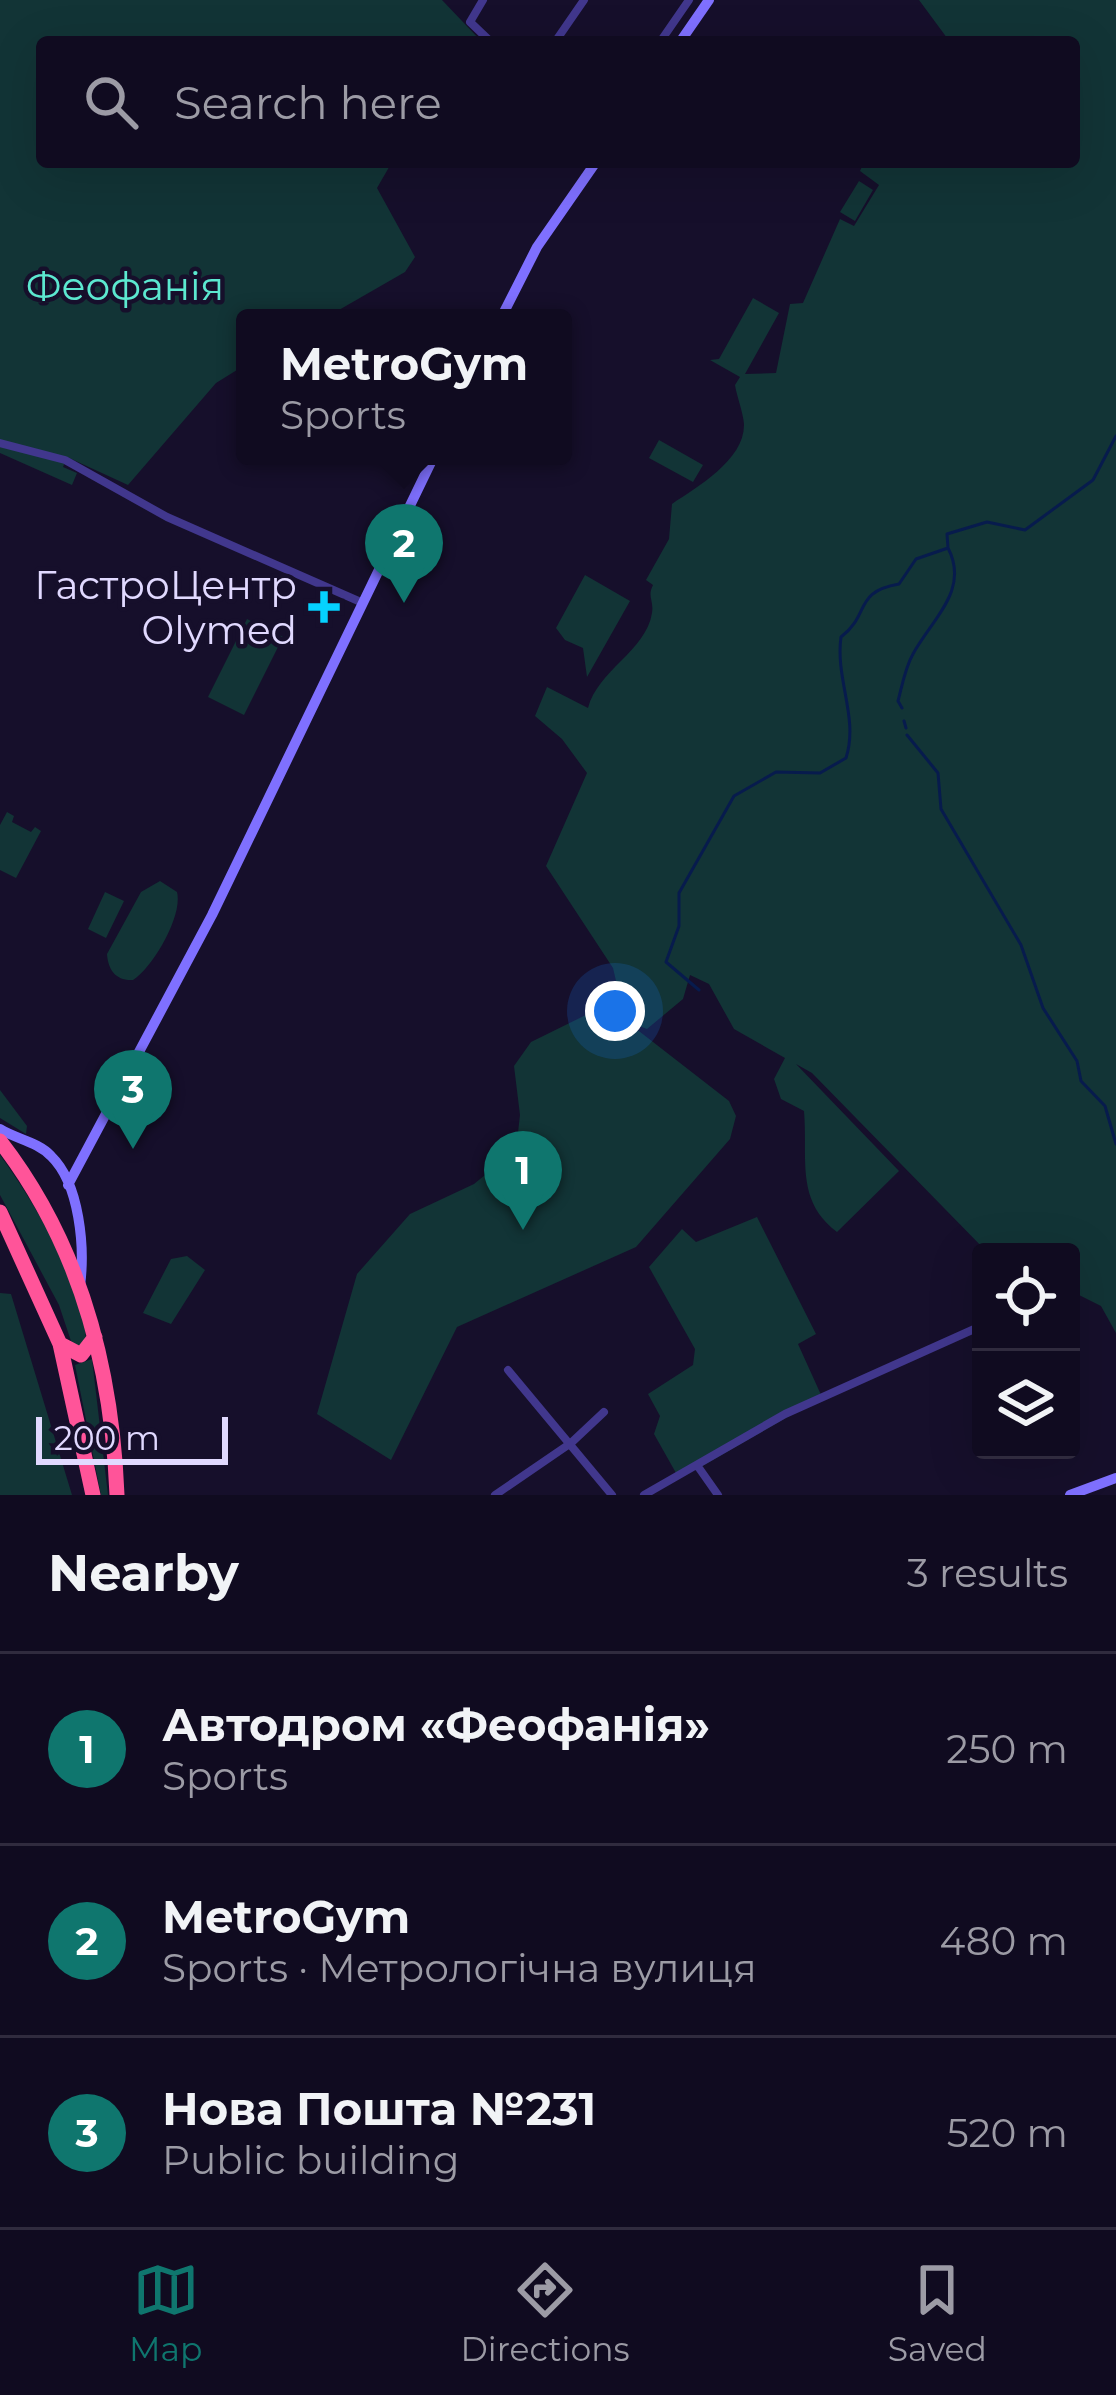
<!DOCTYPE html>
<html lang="en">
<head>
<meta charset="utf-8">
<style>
  :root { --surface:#100b20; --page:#1e192d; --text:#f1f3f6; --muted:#9c9ba5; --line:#302b3e; --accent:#0f766e }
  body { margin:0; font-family:Montserrat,sans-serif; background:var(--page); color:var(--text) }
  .controls { position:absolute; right:36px; bottom:36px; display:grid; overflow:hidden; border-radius:12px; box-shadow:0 12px 48px #0002 }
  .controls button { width:108px; height:108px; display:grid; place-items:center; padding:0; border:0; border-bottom:3px solid var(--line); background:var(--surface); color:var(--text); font:60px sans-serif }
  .scale { position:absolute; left:36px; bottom:30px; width:192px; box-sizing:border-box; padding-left:12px; border:6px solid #e1d9ff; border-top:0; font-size:33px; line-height:42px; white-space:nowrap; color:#e1d9ff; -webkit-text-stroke:9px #160f2b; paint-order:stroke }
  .you { position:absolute; left:615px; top:1011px; width:42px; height:42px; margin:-30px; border:9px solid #fff; border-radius:50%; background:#1a73e8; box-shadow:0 0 0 18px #1a73e833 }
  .badge { display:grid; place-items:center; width:78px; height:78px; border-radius:50%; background:var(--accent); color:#fff; font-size:39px; font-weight:700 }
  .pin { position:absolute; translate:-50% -99px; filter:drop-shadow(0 3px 6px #0008) }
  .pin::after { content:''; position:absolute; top:63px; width:42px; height:36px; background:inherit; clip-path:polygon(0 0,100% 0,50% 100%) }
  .popup { position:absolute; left:236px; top:309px; width:336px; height:156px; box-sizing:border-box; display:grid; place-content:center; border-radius:12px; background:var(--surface); filter:drop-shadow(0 3px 9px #0005); font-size:39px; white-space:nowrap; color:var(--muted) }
  .popup b { font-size:45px; color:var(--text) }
  .popup::after { content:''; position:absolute; left:50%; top:100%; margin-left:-24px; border:24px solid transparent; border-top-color:var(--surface) }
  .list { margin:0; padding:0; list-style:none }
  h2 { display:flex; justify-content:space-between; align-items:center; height:156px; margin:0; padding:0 48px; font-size:51px }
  h2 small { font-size:39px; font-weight:400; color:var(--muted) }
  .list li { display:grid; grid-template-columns:78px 1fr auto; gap:36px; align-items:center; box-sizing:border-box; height:192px; padding:0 48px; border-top:3px solid var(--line) }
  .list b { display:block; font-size:45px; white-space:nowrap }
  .list p { margin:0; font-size:39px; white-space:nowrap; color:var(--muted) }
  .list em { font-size:39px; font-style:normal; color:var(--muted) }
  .icon { flex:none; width:66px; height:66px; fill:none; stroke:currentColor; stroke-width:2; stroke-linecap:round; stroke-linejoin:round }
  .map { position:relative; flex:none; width:1116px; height:1495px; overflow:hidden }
  .search { position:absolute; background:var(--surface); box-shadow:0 12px 48px #0002; left:36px; right:36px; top:36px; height:132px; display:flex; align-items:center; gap:30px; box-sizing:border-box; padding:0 42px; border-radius:12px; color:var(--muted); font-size:45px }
  .sheet { height:732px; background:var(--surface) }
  nav { display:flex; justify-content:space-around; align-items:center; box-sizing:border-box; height:168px; border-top:3px solid var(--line); background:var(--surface); font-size:33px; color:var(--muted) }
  nav a { display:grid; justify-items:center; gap:6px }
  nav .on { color:var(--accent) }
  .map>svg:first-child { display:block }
</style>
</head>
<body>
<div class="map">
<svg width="1116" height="1495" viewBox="0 0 1116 1495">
  <rect width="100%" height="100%" fill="#160f2b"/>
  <!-- green -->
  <path fill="#123436" d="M0,0H442L482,42H42V162H392L377,188L415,257L405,272L325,318H245V365L216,383L128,485L67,457L63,467L77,473L72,485L0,453Z
    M919,0H1116V1333L1101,1306L1071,1291V1252H987L812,1073L796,1064L899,1171L837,1232C795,1200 808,1159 804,1111L781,1099L774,1079L785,1058L734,1029L709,984L690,975L683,999L647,1029L626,1021L729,1101L736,1116L730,1139L636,1247L457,1327L391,1460L317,1414L357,1274L410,1214L474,1184L516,1150L520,1115L514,1066L531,1042L600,1008L625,1019L613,968L546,866L587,773L562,739L535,716L547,687L588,708C598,670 646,651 652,613C654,600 647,597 653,585L646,580L669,539L672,504C697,487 745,460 744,424C743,412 737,397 735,385L740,377L710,360L719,359L753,298L779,313L745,374L776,373L790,304L803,303L840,219L854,226L879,185L860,171L864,162H1074V42H950Z
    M859,181L873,190L855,221L840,212Z
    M659,440L703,465L693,482L649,458Z
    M585,575L630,601L587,677L583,648L565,640L556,628Z
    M247,619L283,637L244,715L208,697Z
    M7,812L14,816L12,822L31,832L35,827L41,831L16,878L0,870V825Z
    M160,881L177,892C183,916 153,967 133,980C116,981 108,970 107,954L141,892Z
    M105,892L124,901L106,938L88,929Z
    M0,1090L27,1126L26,1134L0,1118Z
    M0,1155C33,1200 87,1289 86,1346L73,1347L59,1305L0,1195Z
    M757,1217L816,1334L798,1344L822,1397L699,1468L676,1473L654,1434L660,1416L648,1394L693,1365L695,1349L649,1267L682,1229L696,1242Z
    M187,1256L205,1270L171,1324L143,1313L171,1259Z
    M0,1293L11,1294L72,1495H0Z
    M92,1359L108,1495H101L75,1365Z"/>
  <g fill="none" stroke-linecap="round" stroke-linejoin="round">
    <!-- stream -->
    <path stroke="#071b4d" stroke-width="3" d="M902,708L898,701C902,686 905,668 913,654C932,619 970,590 948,548
      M904,721L906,728
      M907,735L938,773L941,809L1021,945L1043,1008L1077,1061L1081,1081L1105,1106L1116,1144
      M699,990L666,962L679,926V893L734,796L776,772L820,773L846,758C859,718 835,679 841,637C871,614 853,592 899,584L916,559L948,548L947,534L987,522L1025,530L1093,480L1116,436"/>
    <!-- street -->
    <path stroke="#41378d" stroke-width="8" d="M483,0L470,22L491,42
      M555,42L584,0
      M660,42L689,0
      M0,443L65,460L167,517L363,603
      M508,1370L612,1495
      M699,1468L718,1495
      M495,1495L571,1443L604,1412
      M644,1495L785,1414L981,1326"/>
    <!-- secondary -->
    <path stroke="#7f70ff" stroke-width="10" d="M680,42L709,0
      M501,318L537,247L596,162
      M0,1129C16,1139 38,1142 51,1156C80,1184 85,1248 80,1286
      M68,1185L212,915L434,456
      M1070,1495L1116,1478"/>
    <!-- highway -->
    <path stroke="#ff5499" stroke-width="15" d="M0,1141C79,1243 112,1367 117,1495
      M0,1212L60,1344L93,1495
      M60,1344L81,1355L95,1337"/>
  </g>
  <!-- markers -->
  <path fill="#05d2ff" stroke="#160f2b" stroke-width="4.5" d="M318 589h12v12h12v12h-12v12h-12v-12h-12v-12h12z"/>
  <g text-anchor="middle" stroke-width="9" stroke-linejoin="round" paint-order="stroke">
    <!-- park labels -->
    <g font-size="39" fill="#5ce8d0" stroke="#160f2b">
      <text x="125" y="300">Феофанія</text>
    </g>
    <!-- poi labels -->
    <g font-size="39" fill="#e1d9ff" stroke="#160f2b" text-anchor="end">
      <text x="297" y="599">ГастроЦентр<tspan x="297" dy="45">Olymed</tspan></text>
    </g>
  </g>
</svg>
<div class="controls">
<button><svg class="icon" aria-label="locate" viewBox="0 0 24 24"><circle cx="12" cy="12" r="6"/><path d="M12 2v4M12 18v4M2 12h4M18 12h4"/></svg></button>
<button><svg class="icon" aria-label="layers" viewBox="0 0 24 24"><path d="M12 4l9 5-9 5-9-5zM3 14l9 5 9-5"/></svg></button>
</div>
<div class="scale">200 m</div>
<div class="you"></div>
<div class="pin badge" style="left:523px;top:1230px">1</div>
<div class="pin badge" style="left:404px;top:603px">2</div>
<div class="popup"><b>MetroGym</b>Sports</div>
<div class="pin badge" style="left:133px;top:1149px">3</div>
<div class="search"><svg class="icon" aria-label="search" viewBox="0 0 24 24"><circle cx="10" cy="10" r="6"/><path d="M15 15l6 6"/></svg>Search here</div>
</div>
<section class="sheet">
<h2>Nearby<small>3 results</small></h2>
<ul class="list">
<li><span class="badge">1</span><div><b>Автодром «Феофанія»</b><p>Sports</p></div><em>250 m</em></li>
<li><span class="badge">2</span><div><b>MetroGym</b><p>Sports · Метрологічна вулиця</p></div><em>480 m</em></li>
<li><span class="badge">3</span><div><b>Нова Пошта №231</b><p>Public building</p></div><em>520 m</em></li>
</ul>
</section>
<nav>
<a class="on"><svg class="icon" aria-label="map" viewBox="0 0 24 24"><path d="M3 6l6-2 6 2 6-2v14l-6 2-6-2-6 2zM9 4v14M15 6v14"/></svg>Map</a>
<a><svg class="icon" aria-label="directions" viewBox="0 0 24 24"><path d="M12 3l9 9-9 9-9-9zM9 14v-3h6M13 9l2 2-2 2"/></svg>Directions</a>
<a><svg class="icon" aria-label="saved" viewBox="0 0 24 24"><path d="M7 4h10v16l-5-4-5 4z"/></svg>Saved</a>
</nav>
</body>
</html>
